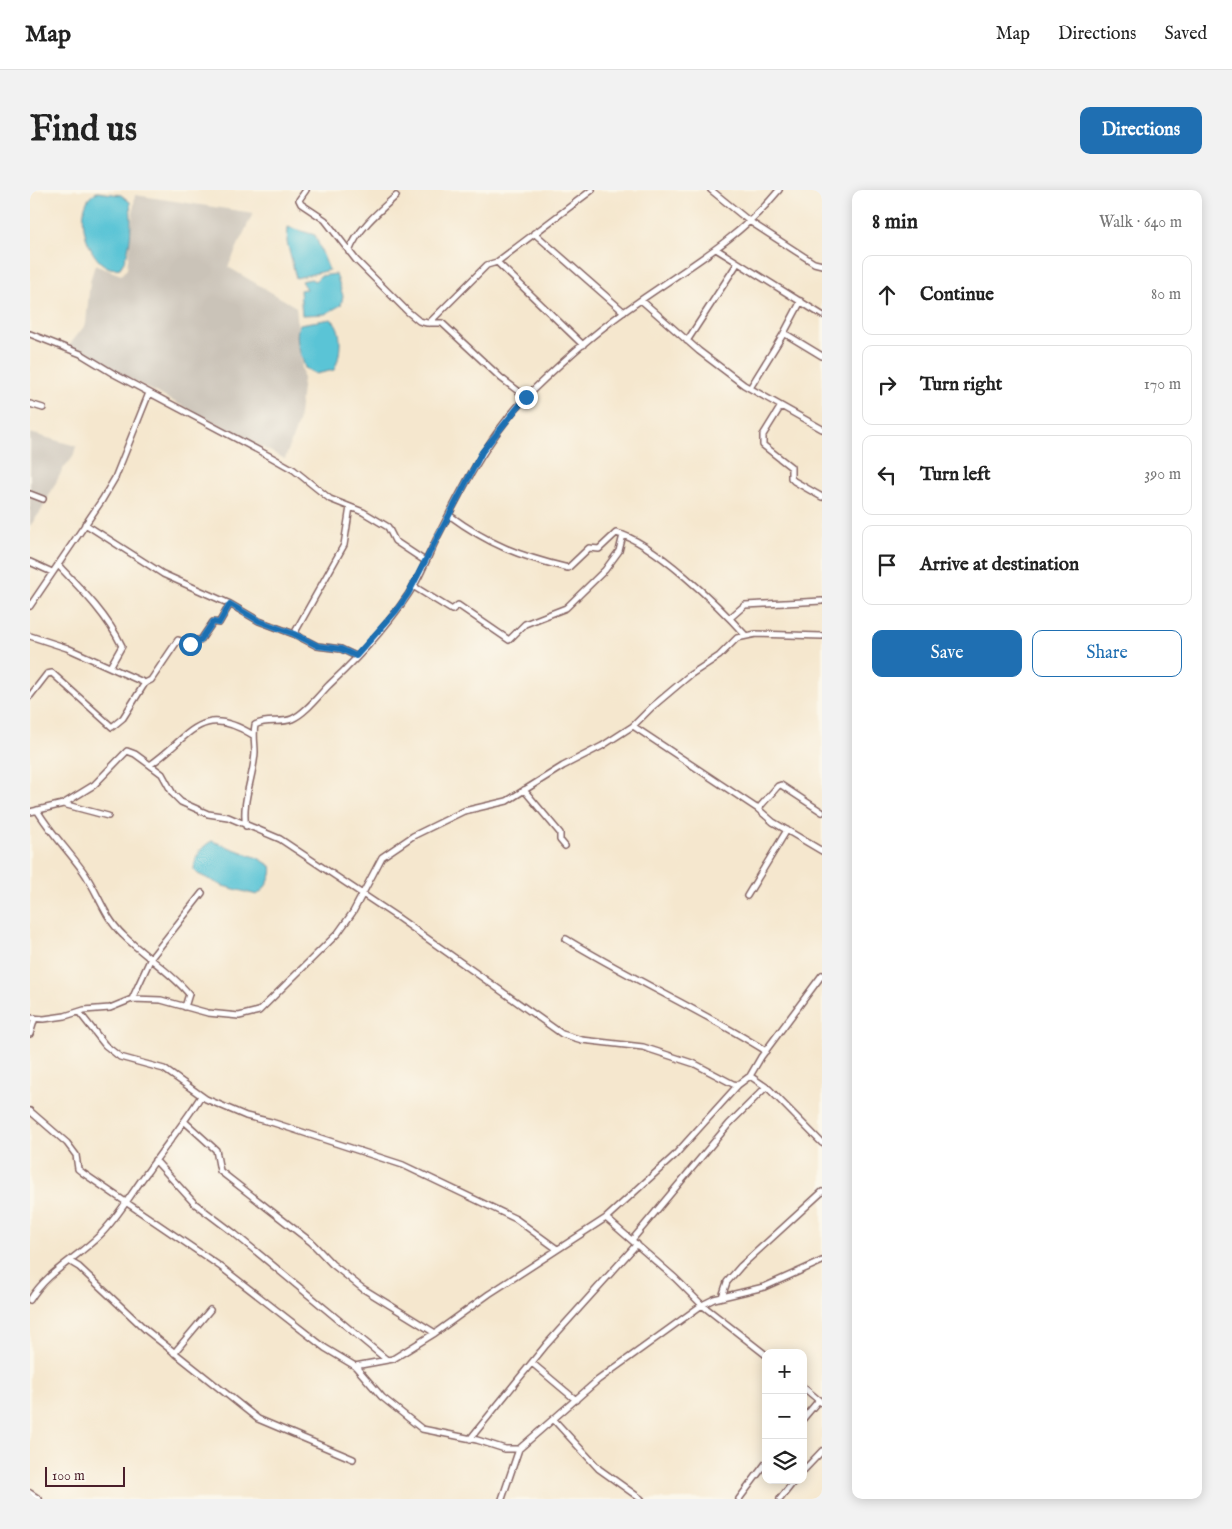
<!DOCTYPE html>
<html lang="en">
<head>
<meta charset="utf-8">
<style>
  :root { --surface:#fff; --page:#f2f2f2; --text:#222; --muted:#767676; --line:#e0e0e0; --accent:#1f6fb2 }
  body { margin:0; font-family:"IM FELL English",serif; background:var(--page); color:var(--text) }
  .controls { position:absolute; right:15px; bottom:15px; display:grid; overflow:hidden; border-radius:10px; box-shadow:0 2px 12px #0003 }
  .controls button { width:45px; height:45px; display:grid; place-items:center; padding:0; border:0; border-bottom:1px solid var(--line); background:var(--surface); color:var(--text); font:25px sans-serif }
  .scale { position:absolute; left:15px; bottom:12px; width:80px; box-sizing:border-box; padding-left:5px; border:2px solid #4a1f2b; border-top:0; font-size:14px; line-height:18px; white-space:nowrap; color:#4a1f2b; -webkit-text-stroke:4px #fbf7ec; paint-order:stroke }
  .stop { position:absolute; width:15px; height:15px; margin:-11px; border:4px solid #1f6fb2; border-radius:50%; background:#fff }
  .stop.end { background:#1f6fb2; border-color:#fff; box-shadow:0 1px 5px #0008 }
  .list { margin:0; padding:0; list-style:none }
  h2 { display:flex; justify-content:space-between; align-items:center; height:65px; margin:0; padding:0 20px; font-size:21px }
  h2 small { font-size:16px; font-weight:400; color:var(--muted) }
  .list li { display:grid; grid-template-columns:32px 1fr auto; gap:15px; align-items:center; box-sizing:border-box; height:80px; margin:0 10px 10px; padding:0 10px; border:1px solid var(--line); border-radius:10px }
  .list b { display:block; font-size:19px; white-space:nowrap }
  .list em { font-size:16px; font-style:normal; color:var(--muted) }
  .actions { display:flex; gap:10px; padding:15px 20px }
  .actions a { flex:1; padding:11px 0; border:1px solid var(--accent); border-radius:10px; text-align:center; font-size:18px; color:var(--accent) }
  .actions .main { background:var(--accent); color:#fff }
  .icon { flex:none; width:28px; height:28px; fill:none; stroke:currentColor; stroke-width:2; stroke-linecap:round; stroke-linejoin:round }
  .map { position:relative; flex:none; width:792px; height:1309px; overflow:hidden; border-radius:10px }
  header { display:flex; align-items:center; gap:30px; box-sizing:border-box; height:70px; padding:0 25px; background:var(--surface); border-bottom:1px solid var(--line) }
  header strong { font-size:24px }
  nav { display:flex; gap:28px; margin-inline-start:auto; font-size:18px }
  .intro { display:flex; align-items:center; justify-content:space-between; box-sizing:border-box; height:120px; padding:0 30px }
  h1 { margin:0; font-size:35px }
  .button { padding:12px 22px; border-radius:10px; background:var(--accent); color:#fff; font-size:18px; font-weight:700 }
  main { display:flex; gap:30px; padding:0 30px }
  aside { flex:1; background:var(--surface); border-radius:10px; box-shadow:0 2px 12px #0003 }
  .map>svg:first-child { display:block }
</style>
</head>
<body>
<header>
<strong>Map</strong>
<nav><a>Map</a><a>Directions</a><a>Saved</a></nav>
</header>
<div class="intro"><h1>Find us</h1><a class="button">Directions</a></div>
<main>
<div class="map">
<svg width="792" height="1309" viewBox="0 0 792 1309">
  <rect width="100%" height="100%" fill="#fbf7ec"/>
  <filter id="ink" filterUnits="userSpaceOnUse"><feTurbulence type="fractalNoise" baseFrequency=".02" numOctaves="2"/><feDisplacementMap in="SourceGraphic" scale="10" xChannelSelector="R" yChannelSelector="G"/><feConvolveMatrix kernelMatrix="1 2 1 2 8 2 1 2 1" color-interpolation-filters="sRGB"/></filter>
  <filter id="wash" filterUnits="userSpaceOnUse"><feTurbulence type="fractalNoise" baseFrequency=".0096" numOctaves="4" result="noise"/><feDisplacementMap in="SourceGraphic" scale="20" xChannelSelector="R" yChannelSelector="G"/><feGaussianBlur stdDeviation="1.12" result="paint"/><feColorMatrix in="noise" values="0 0 0 0 0 0 0 0 0 0 0 0 0 0 0 0 0 1.4 0 .05"/><feComposite in="paint" operator="in"/></filter>
  <g filter="url(#wash)">
    <rect width="100%" height="100%" fill="#f5e7ce"/>
    <!-- industrial -->
    <path fill="#cac3b8" d="M105,5L223,23L198,77L266,117L273,189L268,233L255,269L38,157L56,134L60,91L65,75L91,85L97,79Z
      M0,243L46,256L43,267L33,279L11,321L0,336Z"/>
    <!-- water -->
    <path fill="#5ac4d6" stroke="#527280" d="M67,2L91,5L100,12C102,31 102,62 90,78C60,86 38,15 67,2Z
      M258,37L285,45L299,80L266,88L257,52Z
      M306,84L313,106L311,115L295,124L272,125L270,100L276,99L271,91L281,89L285,91L290,86Z
      M301,129C314,138 311,167 304,180L286,184L275,178C271,165 263,146 270,134Z
      M182,651L228,668L241,676C244,686 235,699 227,705L193,696L168,684L164,680C164,668 171,656 182,651Z"/>
  </g>
  <g filter="url(#ink)">
    <g fill="none" stroke-linecap="round" stroke-linejoin="round">
      <!-- street casing -->
      <g stroke="#866564" stroke-width="8">
        <path id="street" d="M276,0L269,10L271,14L295,30L326,70L377,121L389,131L397,133H412L471,188L496,207
          M681,0L719,31L784,73L792,75
          M504,43L594,122
          M686,59L792,125
          M319,62C327,40 348,22 366,6
          M467,72L553,155
          M611,110L669,161L714,195L792,239
          M771,111L754,143L792,166
          M399,133L457,75L467,72L562,0
          M0,144L51,164L84,184L241,267L264,280L300,309L333,322L358,337L365,351L395,371
          M657,151L707,74
          M720,198L754,143
          M0,214L13,218
          M751,216L733,245V255L761,277V288L764,291L792,307
          M0,304L13,309
          M419,325C460,355 489,366 538,378L559,358L569,359L586,343C623,351 690,417 716,446
          M55,334L133,384L200,414L229,431L264,444L287,456L311,459L326,466
          M0,372L22,382
          M28,375C52,400 77,425 92,456L80,477
          M383,396L422,420L428,415L479,450L495,434L536,418L575,380L589,361L593,345
          M0,416L72,310L85,288L119,203
          M700,428L715,415L792,411
          M264,444L314,355L320,317
          M0,446L37,458L115,493L121,490L148,450L158,454L166,450L170,451L183,432L189,433L200,414
          M0,506L17,484L22,483L82,537L93,528L115,493
          M603,536L728,619L748,596L751,595L792,622
          M120,575L132,584L143,604L151,612L178,624L198,627L250,649L367,727L532,844L552,850L613,857L665,874L703,894L708,895L720,886L739,899L792,953
          M494,600L530,643V650L535,656
          M33,614L78,626
          M728,619L743,632L792,661
          M7,620C20,642 38,660 53,681C68,702 74,727 93,745C114,766 140,781 159,804L155,817
          M0,622L33,614L64,595L97,561L105,564L120,575C160,548 169,512 223,545
          M216,636C211,612 224,586 225,562C225,553 223,545 225,535C237,528 250,534 262,529C276,523 289,505 299,495C331,465 364,429 386,392C395,375 402,357 411,340C437,289 463,239 504,199C536,168 571,137 608,112C658,77 710,48 749,0
          M717,706L757,640
          M536,749C601,789 671,820 736,861
          M102,809L121,768L172,703
          M49,822L75,855L90,867L134,879L176,909L216,926L241,932L373,975L486,1029L527,1059
          M0,828L14,829L35,826L54,820L80,818L102,809L131,810L178,823L209,826L229,821L308,743L323,722L352,667L383,646L434,621L477,611L533,576L572,556L603,536L622,517L660,485L689,466L707,448L726,444L792,446
          M0,844L5,828
          M720,886L731,867L792,785
          M0,921L37,953L46,965L48,979L53,983L191,1077L295,1158L325,1176L352,1207L392,1239L447,1250L475,1259H489
          M155,932L186,960L190,981L281,1052L302,1074L332,1098L405,1143
          M125,970L164,1013L205,1044L357,1170
          M576,1028L645,1088L672,1115L684,1109L734,1097L792,1071
          M602,1050L699,934L736,897
          M39,1071L49,1077L116,1140L228,1229L323,1269
          M692,1107L697,1092L711,1076L792,1002
          M0,1110C17,1082 47,1068 70,1045C89,1026 102,1002 118,981C136,955 155,932 171,906
          M144,1163L180,1120
          M502,1173L546,1210
          M325,1176L363,1169L405,1143L459,1104L576,1028L644,966L708,895
          M773,1197L792,1213
          M773,1229L789,1210
          M524,1230L569,1279L611,1309
          M440,1249L516,1155L607,1054
          M773,1281L792,1261
          M0,1303L9,1309
          M472,1309L489,1259L568,1190L672,1115L736,1165
          M709,1309L736,1273
          M750,1309L765,1290"/>
      </g>
      <!-- street -->
      <use href="#street" stroke="#fff" stroke-width="5"/>
    </g>
  </g>
  <g fill="none" stroke-linecap="round" stroke-linejoin="round" filter="url(#ink)">
    <!-- route -->
    <path stroke="#1f6fb2" stroke-width="6" d="M160,454L166,450L170,451L183,432L189,433L200,414L229,431L264,444L288,456L311,459L326,466L366,421L378,404L452,262L496,207"/>
  </g>
</svg>
<div class="controls">
<button>+</button>
<button>−</button>
<button><svg class="icon" aria-label="layers" viewBox="0 0 24 24"><path d="M12 4l9 5-9 5-9-5zM3 14l9 5 9-5"/></svg></button>
</div>
<div class="scale">100 m</div>
<div class="stop" style="left:160px;top:454px"></div>
<div class="stop end" style="left:496px;top:207px"></div>
</div>
<aside>
<h2>8 min<small>Walk · 640 m</small></h2>
<ul class="list">
<li><svg class="icon" aria-label="ahead" viewBox="0 0 24 24"><path d="M12 20V5M6 11l6-6 6 6"/></svg><div><b>Continue</b></div><em>80 m</em></li>
<li><svg class="icon" aria-label="right" viewBox="0 0 24 24"><path d="M7 20v-9h11M14 6l5 5-5 5"/></svg><div><b>Turn right</b></div><em>170 m</em></li>
<li><svg class="icon" aria-label="left" viewBox="0 0 24 24"><path d="M17 20v-9H6M10 6l-5 5 5 5"/></svg><div><b>Turn left</b></div><em>390 m</em></li>
<li><svg class="icon" aria-label="arrive" viewBox="0 0 24 24"><path d="M6 21V4h12l-3 4 3 4H6"/></svg><div><b>Arrive at destination</b></div></li>
</ul>
<div class="actions"><a class="main">Save</a><a>Share</a></div>
</aside>
</main>
</body>
</html>
